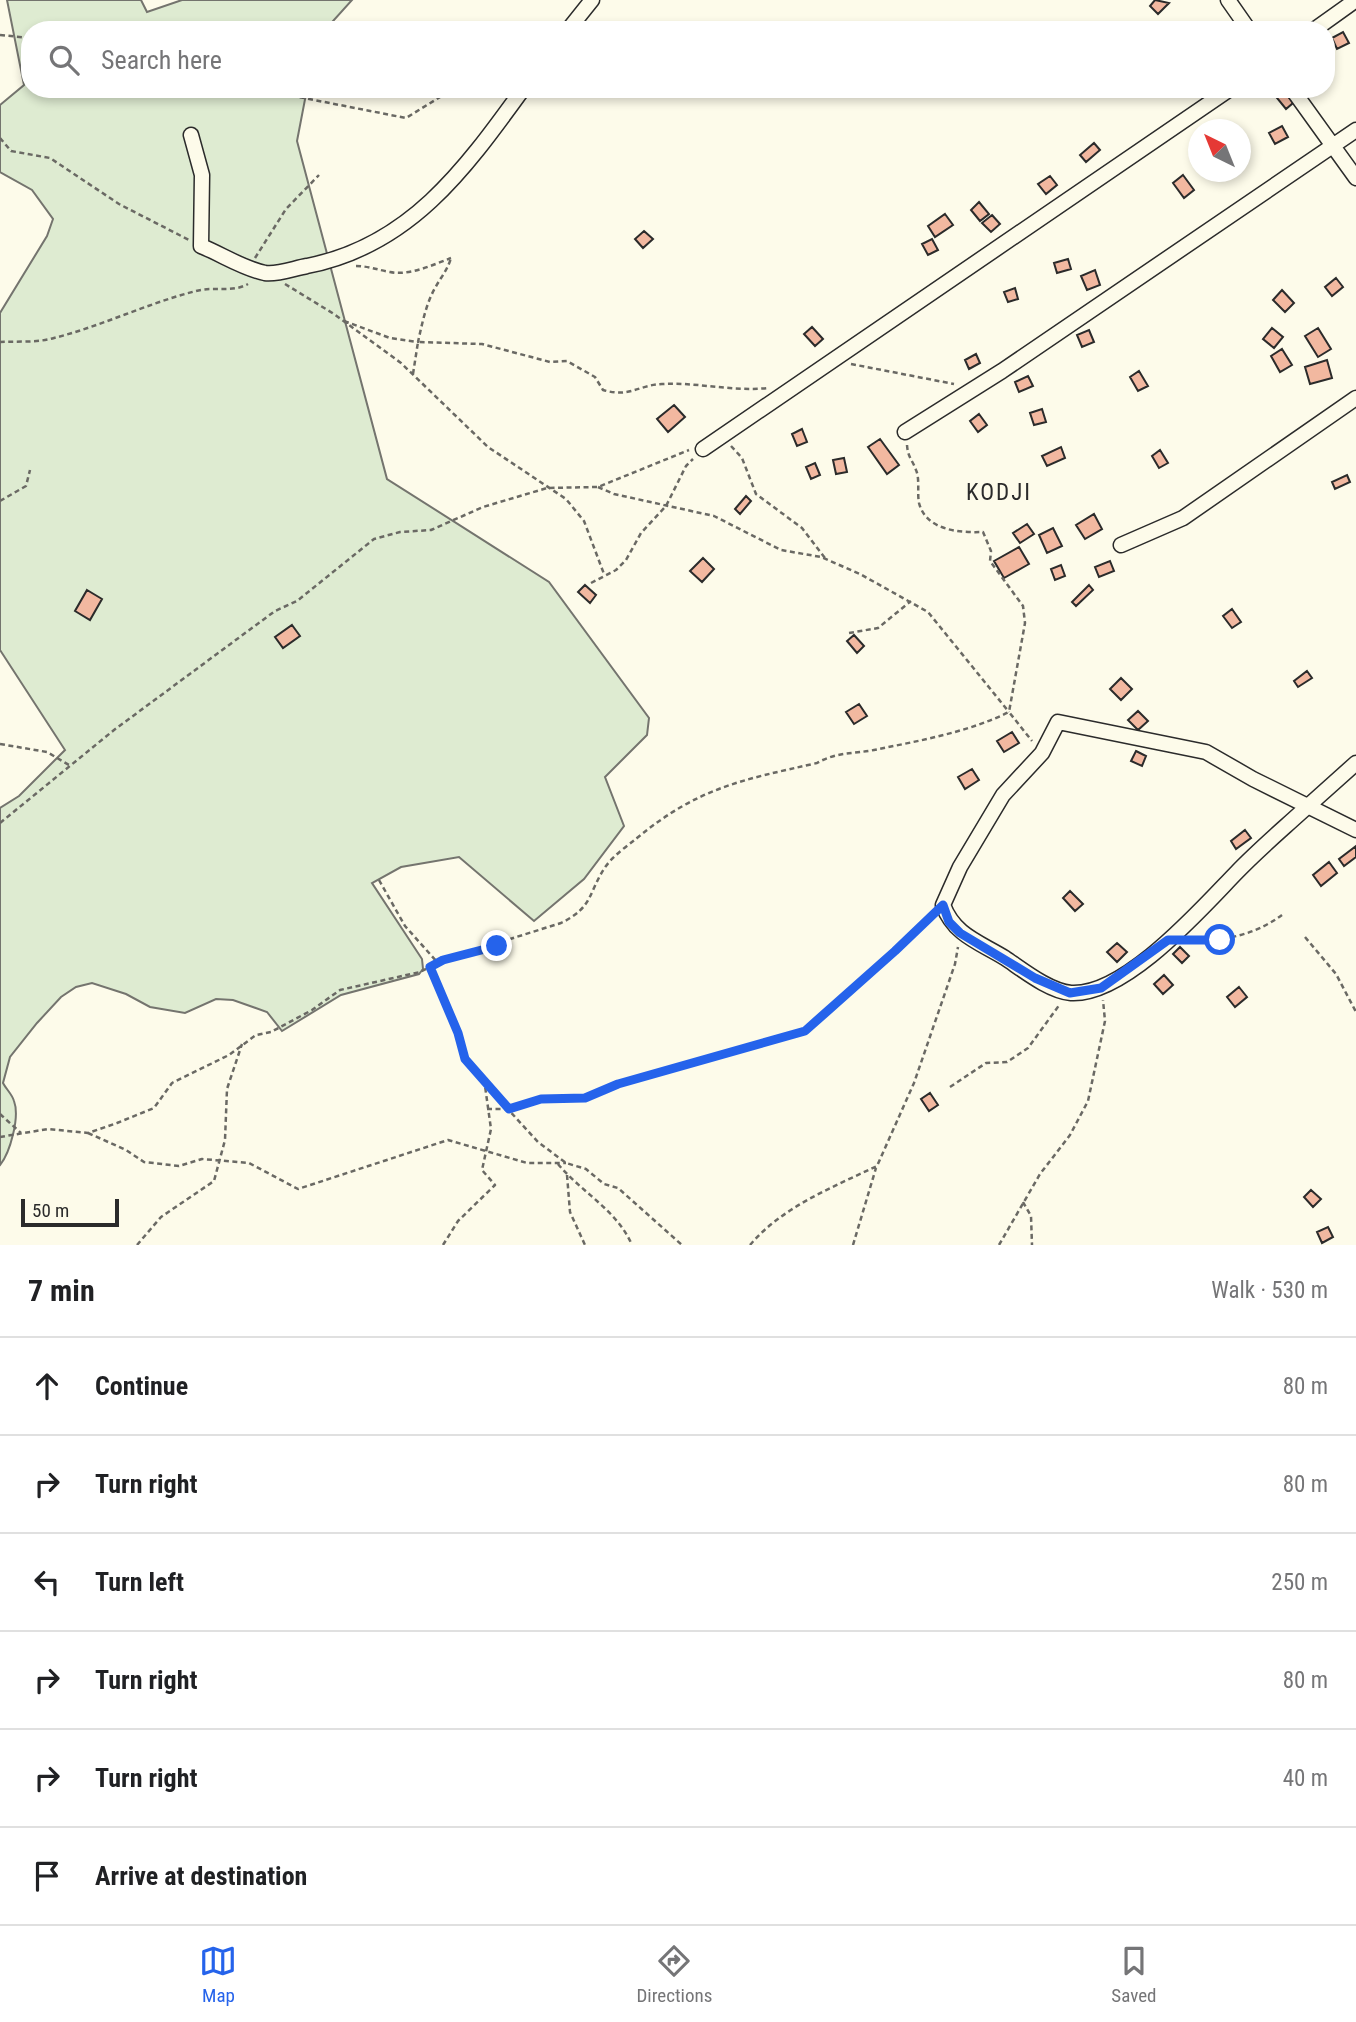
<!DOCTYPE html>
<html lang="en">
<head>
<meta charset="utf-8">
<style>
  :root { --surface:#fff; --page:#f6f6f6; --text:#202124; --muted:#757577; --line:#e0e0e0; --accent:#2563eb }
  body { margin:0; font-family:"Roboto Condensed",sans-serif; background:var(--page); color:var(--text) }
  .compass { position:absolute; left:1188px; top:119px; width:63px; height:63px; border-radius:50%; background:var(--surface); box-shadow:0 4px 10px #0003; rotate:317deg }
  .scale { position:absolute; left:21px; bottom:18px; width:98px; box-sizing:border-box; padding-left:7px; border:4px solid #2b2b2b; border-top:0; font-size:19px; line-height:24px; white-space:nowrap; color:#2b2b2b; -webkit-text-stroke:5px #fdfbea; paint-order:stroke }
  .stop { position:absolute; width:21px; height:21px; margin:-16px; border:5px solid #2563eb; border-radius:50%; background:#fff }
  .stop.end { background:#2563eb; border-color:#fff; box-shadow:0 2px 7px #0008 }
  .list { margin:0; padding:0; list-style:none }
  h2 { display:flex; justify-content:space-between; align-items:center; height:91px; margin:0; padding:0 28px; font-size:30px }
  h2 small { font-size:23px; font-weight:400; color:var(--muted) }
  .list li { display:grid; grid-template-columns:46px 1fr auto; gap:21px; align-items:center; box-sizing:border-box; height:98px; padding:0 28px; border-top:2px solid var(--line) }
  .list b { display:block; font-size:26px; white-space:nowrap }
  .list em { font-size:23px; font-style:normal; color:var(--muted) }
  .icon { flex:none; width:38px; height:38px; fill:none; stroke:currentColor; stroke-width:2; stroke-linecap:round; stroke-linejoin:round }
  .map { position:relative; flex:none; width:1356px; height:1245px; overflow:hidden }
  .search { position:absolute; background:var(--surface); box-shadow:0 4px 10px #0003; left:21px; right:21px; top:21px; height:77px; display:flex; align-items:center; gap:18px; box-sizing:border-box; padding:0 24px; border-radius:28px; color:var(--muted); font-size:26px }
  .sheet { height:679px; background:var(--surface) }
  nav { display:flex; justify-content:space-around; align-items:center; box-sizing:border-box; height:98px; border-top:2px solid var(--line); background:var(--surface); font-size:19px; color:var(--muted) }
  nav a { display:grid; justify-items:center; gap:4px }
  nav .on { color:var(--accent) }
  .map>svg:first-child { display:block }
</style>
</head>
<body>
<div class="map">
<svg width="1356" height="1245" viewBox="0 0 1356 1245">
  <rect width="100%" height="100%" fill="#fdfbea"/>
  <!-- green -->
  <path fill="#deebd1" stroke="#74746e" stroke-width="2" d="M7,0H141L147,12L182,0H352L325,30H30V89H307L297,141L387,479L549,582L649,718L647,735L605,777L624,826L584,879L534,921L459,857L401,867L372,883L422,959L423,969L419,974L341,995L282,1031L267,1012L233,1000L216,999L185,1013L150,1007L126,994L92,983L76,987L61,997L37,1023L10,1057L3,1083C6,1089 12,1094 14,1101C20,1117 10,1153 0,1165V808L19,796L65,750L0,650V313L47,236L53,219L32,190L0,172V105L24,85Z"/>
  <!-- building -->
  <path fill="#f2b8a0" stroke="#2b2b2b" stroke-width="2" d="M1155,0L1169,3L1158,14L1150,6Z
    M1343,32L1349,43L1337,49L1332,38Z
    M1285,92L1293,103L1286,109L1277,98Z
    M1282,126L1288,137L1275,144L1269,133Z
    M1094,143L1100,150L1086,162L1080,155Z
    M1183,175L1194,190L1184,198L1173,183Z
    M1050,176L1057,185L1046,194L1038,184Z
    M979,202L989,214L980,221L971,210Z
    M945,214L953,225L935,237L928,226Z
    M992,215L1000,224L991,232L982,223Z
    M644,231L653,239L643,248L635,239Z
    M932,239L938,250L928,255L922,244Z
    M1068,259L1071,269L1057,273L1054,263Z
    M1095,270L1100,285L1087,290L1081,276Z
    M1336,278L1343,287L1332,296L1325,287Z
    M1015,288L1018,299L1008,302L1004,292Z
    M1282,290L1294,303L1285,312L1273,300Z
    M812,327L823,339L815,346L804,334Z
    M1272,328L1283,337L1274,348L1263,339Z
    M1318,328L1331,349L1318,357L1305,336Z
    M1089,330L1094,342L1082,347L1077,335Z
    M1282,349L1292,365L1280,372L1271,356Z
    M976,354L980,363L969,369L965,360Z
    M1327,360L1332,378L1310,384L1305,367Z
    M1139,371L1148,386L1138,391L1130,377Z
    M1028,376L1033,386L1019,392L1015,382Z
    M674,405L685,417L668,432L657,419Z
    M1042,409L1046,422L1034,425L1030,413Z
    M979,414L987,425L978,432L970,421Z
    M802,429L807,442L797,446L792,434Z
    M880,439L899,465L887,474L868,447Z
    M1061,447L1065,458L1047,466L1042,456Z
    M1160,450L1168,463L1159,468L1152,456Z
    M844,458L847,472L836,474L833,460Z
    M815,463L820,475L811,479L806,467Z
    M1347,475L1350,482L1335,489L1332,482Z
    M746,496L751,501L740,514L735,509Z
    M1094,514L1102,529L1085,539L1076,525Z
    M1027,524L1034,534L1020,543L1013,533Z
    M1053,528L1062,546L1047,553L1039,535Z
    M1019,547L1029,564L1004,578L994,561Z
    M703,558L714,569L702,582L690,571Z
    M1110,561L1114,571L1099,577L1095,567Z
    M1061,565L1065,576L1055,580L1051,569Z
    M585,585L596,595L590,603L578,592Z
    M1089,585L1093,590L1076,606L1072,602Z
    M87,590L102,599L90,620L75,611Z
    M1232,609L1241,622L1232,628L1223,616Z
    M292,625L300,636L283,648L275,637Z
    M854,635L864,646L857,653L847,641Z
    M1307,671L1312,678L1298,687L1294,681Z
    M1121,678L1132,689L1121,700L1110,689Z
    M859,704L867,716L854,724L846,712Z
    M1138,711L1148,721L1138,730L1128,720Z
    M1012,732L1019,743L1004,752L997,741Z
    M1136,751L1146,756L1142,766L1131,761Z
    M972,769L979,780L965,789L958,777Z
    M1245,830L1251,838L1236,849L1231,841Z
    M1356,846V857L1344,866L1339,859Z
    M1329,862L1337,873L1321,886L1313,875Z
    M1070,891L1083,904L1075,911L1063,898Z
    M1117,943L1127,952L1117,962L1107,952Z
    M1180,947L1189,956L1182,963L1173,954Z
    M1164,975L1173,985L1163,994L1154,984Z
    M1239,987L1247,997L1235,1007L1227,997Z
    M930,1093L938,1105L929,1111L921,1099Z
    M1311,1190L1321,1199L1313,1207L1304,1197Z
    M1328,1227L1333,1237L1322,1243L1317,1232Z"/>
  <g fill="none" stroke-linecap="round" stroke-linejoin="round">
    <!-- minor casing -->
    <g stroke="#2b2b2b" stroke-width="17">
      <path id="minor" d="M1228,0L1249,30
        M568,30L592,0
        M1314,30L1356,0
        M1292,89L1356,178
        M191,135L202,175L201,246C221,254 244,269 265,273C277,275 295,268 307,266C410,246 465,169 523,89
        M905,432L1002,371L1356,130
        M703,449L1230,89
        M1121,545L1183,518L1356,398
        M1356,763L1298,815C1277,834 1255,853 1236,873C1201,909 1125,996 1071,993C1049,991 1023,970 1005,958C979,942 954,935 943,905L960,867L1003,795L1042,753L1058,722L1206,752L1253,779L1356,830"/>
    </g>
    <!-- path -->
    <path stroke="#6a6964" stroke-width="2.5" stroke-dasharray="5 3.5" stroke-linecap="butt" d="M0,35L30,38
      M258,89L406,118L453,89
      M0,138L11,151L50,158L119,204L189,240
      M255,258L286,209L319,175
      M356,266C368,266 378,270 390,272C410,276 432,265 451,258
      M285,284L334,314L401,363L488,447L566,499L584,521L604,574
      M344,321L390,338L418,342C422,324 426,304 435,288C441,277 447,271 451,258
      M0,342C17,341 37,343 54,338C102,326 148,303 196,291C214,286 232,293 248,284
      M851,364L954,384
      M413,374L418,342L482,344L550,362L567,361L595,377L603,390C630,398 638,385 662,384C698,382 733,392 768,388
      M907,445C908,458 912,459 916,470C920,479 917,493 919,503C926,530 958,533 983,532L991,551L990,561L1023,606L1025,623L1009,712
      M731,446L742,458L756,494L802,528L825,558
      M598,487L614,494L714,516L781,550L821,557L860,574L928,612L1009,712
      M0,501L26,486L30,470
      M591,583L616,570L626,560L641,533L666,506L686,466L693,459
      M849,633L878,628L911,601
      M0,744L47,752L69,765
      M0,823L114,730L275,611L297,601L374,539L400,532L431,530L483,507L547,488L598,487L689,450
      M379,880L405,926L438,963
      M1305,937L1336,974L1356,1012
      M1189,940C1224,941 1253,936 1282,915
      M430,967L458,1033L465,1059L484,1083L538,1142L566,1163L586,1169L604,1184L618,1188L682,1245
      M950,1087L986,1063L1007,1062L1028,1048L1060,1004
      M487,1109H509L541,1099L585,1098L619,1084L805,1031L934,913
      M0,1114L21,1133
      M88,1133L126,1150L144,1162L179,1166L202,1159L249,1163L298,1189L448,1140L527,1163H566
      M0,1137L48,1129L88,1133L117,1123L154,1108L172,1083L229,1055L256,1035L271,1032L312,1010L340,990L420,972L443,960L561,923C594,907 588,892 606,866C614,855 627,846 637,838C699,787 742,780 817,763C836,752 853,754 874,750C918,741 969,732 1009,712L1032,741
      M558,1164C581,1192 617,1210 632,1245
      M567,1175L570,1212L585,1245
      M1023,1202L1031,1216L1032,1245
      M137,1245L161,1217L214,1181L225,1140L227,1089L242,1044
      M443,1245L458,1221L495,1185L482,1170L491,1129L485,1086
      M750,1245C782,1207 833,1187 877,1166L914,1083L955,964L958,947
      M853,1245L876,1168
      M999,1245L1040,1174L1070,1135L1088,1101L1105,1021L1103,1000"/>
    <!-- minor -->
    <use href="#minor" stroke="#fdfbea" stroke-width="14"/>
  </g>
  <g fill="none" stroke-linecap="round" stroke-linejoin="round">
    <!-- route -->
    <path stroke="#2563eb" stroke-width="9" d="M497,946L443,960L430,967L458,1033L465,1059L509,1109L541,1099L585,1098L618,1084L805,1031L895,951L943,905L949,922L960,933L1035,978L1070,993L1101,988L1168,940H1220"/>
  </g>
  <g text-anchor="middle" stroke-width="5" stroke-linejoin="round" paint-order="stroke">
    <!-- neighbourhood labels -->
    <g font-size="23" letter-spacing="2" fill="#2b2b2b" stroke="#fdfbea">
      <text x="999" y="500">KODJI</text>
    </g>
  </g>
</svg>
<svg class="compass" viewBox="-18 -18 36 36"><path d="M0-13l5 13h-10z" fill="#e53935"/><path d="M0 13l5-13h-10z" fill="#757577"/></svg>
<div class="scale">50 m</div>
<div class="stop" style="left:1220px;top:940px"></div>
<div class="stop end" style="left:497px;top:946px"></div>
<div class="search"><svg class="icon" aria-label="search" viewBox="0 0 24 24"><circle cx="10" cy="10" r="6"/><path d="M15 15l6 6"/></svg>Search here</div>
</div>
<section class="sheet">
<h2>7 min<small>Walk · 530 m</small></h2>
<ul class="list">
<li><svg class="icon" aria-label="ahead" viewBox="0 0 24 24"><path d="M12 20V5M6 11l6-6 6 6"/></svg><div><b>Continue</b></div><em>80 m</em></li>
<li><svg class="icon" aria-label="right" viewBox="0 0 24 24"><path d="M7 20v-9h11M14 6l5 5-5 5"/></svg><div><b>Turn right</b></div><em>80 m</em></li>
<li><svg class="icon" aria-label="left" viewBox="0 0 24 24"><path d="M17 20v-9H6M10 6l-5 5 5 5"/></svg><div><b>Turn left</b></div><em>250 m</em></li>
<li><svg class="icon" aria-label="right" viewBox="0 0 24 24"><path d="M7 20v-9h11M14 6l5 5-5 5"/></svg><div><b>Turn right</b></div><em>80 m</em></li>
<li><svg class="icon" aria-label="right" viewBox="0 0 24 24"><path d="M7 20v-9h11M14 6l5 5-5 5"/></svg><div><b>Turn right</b></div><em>40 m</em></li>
<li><svg class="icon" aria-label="arrive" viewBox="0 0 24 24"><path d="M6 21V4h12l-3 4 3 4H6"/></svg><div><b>Arrive at destination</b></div></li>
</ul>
</section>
<nav>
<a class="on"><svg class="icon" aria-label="map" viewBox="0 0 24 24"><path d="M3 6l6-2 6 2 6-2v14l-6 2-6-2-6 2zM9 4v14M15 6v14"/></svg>Map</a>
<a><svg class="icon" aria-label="directions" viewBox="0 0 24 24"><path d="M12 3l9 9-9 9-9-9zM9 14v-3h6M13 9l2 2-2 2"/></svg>Directions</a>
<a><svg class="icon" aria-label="saved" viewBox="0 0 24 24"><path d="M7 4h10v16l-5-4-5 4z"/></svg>Saved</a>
</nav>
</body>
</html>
